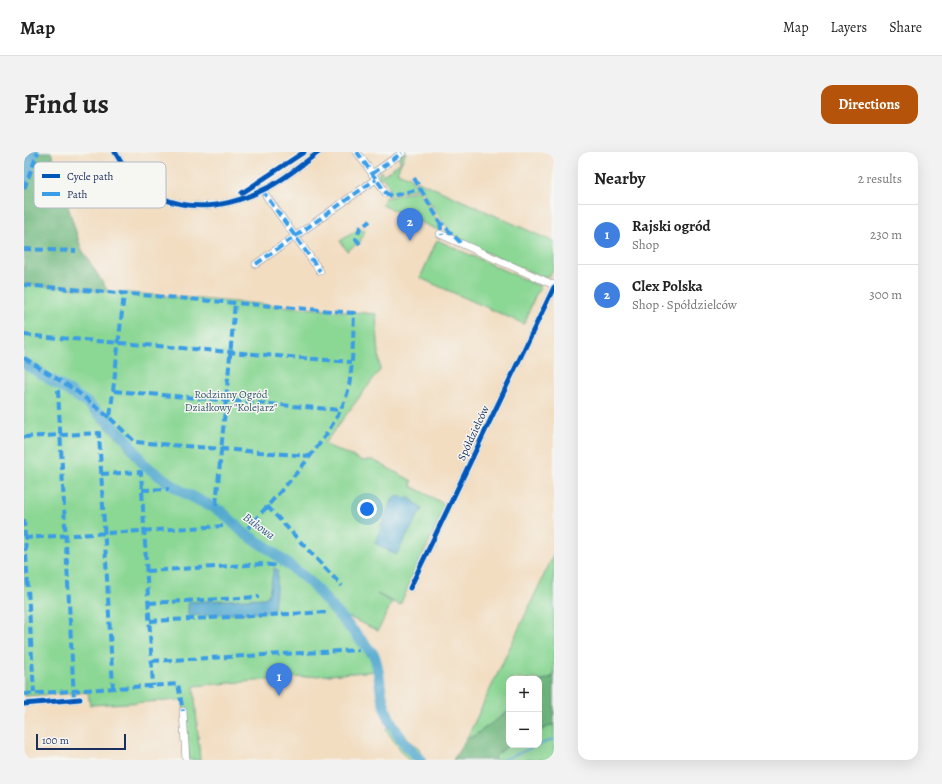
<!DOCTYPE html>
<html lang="en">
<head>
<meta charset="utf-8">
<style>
  :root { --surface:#fff; --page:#f2f2f2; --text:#222; --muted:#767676; --line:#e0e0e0; --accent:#b45309 }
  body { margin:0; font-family:Alegreya,serif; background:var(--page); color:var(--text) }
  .controls { position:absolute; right:12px; bottom:12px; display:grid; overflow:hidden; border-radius:8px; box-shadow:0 4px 16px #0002 }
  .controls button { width:36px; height:36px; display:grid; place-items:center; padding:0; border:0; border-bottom:1px solid var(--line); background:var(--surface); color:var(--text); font:20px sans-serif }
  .scale { position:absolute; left:12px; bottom:10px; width:90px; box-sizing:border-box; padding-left:4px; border:2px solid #1b2f5e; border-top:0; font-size:11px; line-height:14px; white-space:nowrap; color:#1b2f5e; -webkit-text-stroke:3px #f6f6f2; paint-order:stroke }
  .you { position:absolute; left:343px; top:357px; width:14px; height:14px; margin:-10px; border:3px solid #fff; border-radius:50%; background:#1a73e8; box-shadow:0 0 0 6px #1a73e833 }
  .badge { display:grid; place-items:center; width:26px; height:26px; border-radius:50%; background:var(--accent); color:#fff; font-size:13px; font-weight:700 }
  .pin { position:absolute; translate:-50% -33px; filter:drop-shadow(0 1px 2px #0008) }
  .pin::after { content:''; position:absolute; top:21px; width:14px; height:12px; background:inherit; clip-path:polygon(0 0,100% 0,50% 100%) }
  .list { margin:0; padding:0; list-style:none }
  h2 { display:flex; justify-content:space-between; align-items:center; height:52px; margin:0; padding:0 16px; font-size:17px }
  h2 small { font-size:13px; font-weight:400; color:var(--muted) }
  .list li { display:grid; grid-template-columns:26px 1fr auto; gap:12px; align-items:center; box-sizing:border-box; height:60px; padding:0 16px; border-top:1px solid var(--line) }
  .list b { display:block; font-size:15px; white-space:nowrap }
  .list p { margin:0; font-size:13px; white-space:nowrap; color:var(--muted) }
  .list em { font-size:13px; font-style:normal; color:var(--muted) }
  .map { position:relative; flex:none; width:530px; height:608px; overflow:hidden; border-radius:12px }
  header { display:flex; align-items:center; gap:24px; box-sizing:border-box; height:56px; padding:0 20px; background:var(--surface); border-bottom:1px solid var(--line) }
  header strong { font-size:19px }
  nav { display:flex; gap:22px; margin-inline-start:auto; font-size:14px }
  .intro { display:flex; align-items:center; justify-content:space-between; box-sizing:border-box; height:96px; padding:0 24px }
  h1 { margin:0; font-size:28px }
  .button { padding:10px 18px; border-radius:12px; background:var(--accent); color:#fff; font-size:14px; font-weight:700 }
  main { display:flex; gap:24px; padding:0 24px }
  aside { flex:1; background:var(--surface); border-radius:12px; box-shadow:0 4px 16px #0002 }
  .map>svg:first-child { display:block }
</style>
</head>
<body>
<header>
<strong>Map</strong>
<nav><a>Map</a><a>Layers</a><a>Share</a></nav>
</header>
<div class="intro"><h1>Find us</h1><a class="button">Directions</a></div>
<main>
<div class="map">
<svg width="530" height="608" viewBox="0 0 530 608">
  <rect width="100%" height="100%" fill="#f6f6f2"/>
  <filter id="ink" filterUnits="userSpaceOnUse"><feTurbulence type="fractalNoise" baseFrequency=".025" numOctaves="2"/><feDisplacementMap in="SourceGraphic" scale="8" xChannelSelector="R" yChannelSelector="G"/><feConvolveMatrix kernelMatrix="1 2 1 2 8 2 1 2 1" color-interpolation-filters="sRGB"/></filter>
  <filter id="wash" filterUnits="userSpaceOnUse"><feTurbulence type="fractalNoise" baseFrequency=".012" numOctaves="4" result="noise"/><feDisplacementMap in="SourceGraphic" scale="16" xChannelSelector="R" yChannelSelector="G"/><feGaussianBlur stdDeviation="0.9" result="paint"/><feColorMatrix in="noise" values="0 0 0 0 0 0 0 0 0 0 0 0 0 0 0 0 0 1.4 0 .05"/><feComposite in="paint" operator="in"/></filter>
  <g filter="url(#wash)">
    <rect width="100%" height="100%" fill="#f2ddc1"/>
    <!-- green -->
    <path fill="#8bd794" stroke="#538379" d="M379,0H382L373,20L386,25L394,36L363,43L366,35L358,25L355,27L354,22L357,19L359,23L377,10L375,7Z
      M392,28L530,90V115L526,124L520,126L436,89L418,69Z
      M395,38L414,69L416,79L358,53L361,46Z
      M336,76L341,78L336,90L323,99L316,89Z
      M413,88L517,135C508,146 506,160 500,172L396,126Z
      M0,132L352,162L356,218L300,292L339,309L349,308L388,329L387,334L422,353L376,453L353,442L368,450L354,479L325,465L323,468L283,424L251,399L223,381L197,358L164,340L126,313L119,306L94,275L56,243L0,208Z
      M0,215L52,247L98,290L111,309L161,346L199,366L223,387L238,395L278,427L346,502L353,519L170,534L176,608H165L159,548L66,553L64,540L0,544Z
      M530,402V524L515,530V527H485V559L447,586L444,584Z
      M369,567L387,590L395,596L398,605L402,608H384L362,578Z
      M530,572V608H471L470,605L485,593H515V579Z"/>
    <!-- forest -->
    <path fill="#70b87e" stroke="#46746e" d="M7,0H27L57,96L84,139L0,132V21Z
      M530,524V572L515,579V530Z
      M485,559V593L470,605L471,608H429L444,584L447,586Z"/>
    <!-- water -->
    <path fill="#52a9cf" stroke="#366c96" d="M371,344L386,346L398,357L372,403L351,391L365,354Z
      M250,416L254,418L250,456L247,460L164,464V450L241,446L245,442Z"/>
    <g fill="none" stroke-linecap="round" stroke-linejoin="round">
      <!-- stream -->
      <path stroke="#52a9cf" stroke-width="2" d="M515,593L530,587
        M478,608L515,593"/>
      <!-- river -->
      <path stroke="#52a9cf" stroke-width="11" d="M0,28L10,0
        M0,211L62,250L101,285L120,313L157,339L198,360L220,381L245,397L286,430L350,503C356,518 355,533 359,548C364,571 380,592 396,608"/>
    </g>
  </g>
  <g filter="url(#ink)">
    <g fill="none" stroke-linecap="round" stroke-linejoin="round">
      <!-- minor casing -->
      <g stroke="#868690" stroke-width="8">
        <path id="minor" d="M91,0C123,62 186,65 243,36C261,27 278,12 295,0
          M333,0L362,41
          M348,22L378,1
          M238,38L296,119
          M416,82L530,133
          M232,112L352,27
          M386,436L530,135
          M0,552L56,547
          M159,559L162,608"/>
      </g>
      <!-- minor -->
      <use href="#minor" stroke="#fff" stroke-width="7"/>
      <!-- quiet -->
      <path stroke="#3b9de6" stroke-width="4" stroke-dasharray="8 4" stroke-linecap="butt" d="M333,0L362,41L367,44L396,37
        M0,8L2,0
        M348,22L378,1
        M390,26L416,70L437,91
        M0,37L14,0
        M238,38L296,119
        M416,70L418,83
        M336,92L332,87L336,76L346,69
        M0,97L52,99
        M232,112L352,27
        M0,133L330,161C329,185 329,210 325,234C317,278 254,341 224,376
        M0,183L327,210
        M0,206L51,238L86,266L100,142
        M34,238L50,547
        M90,239L316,258
        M86,266L111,290L285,304
        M0,285L75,281L89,536
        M77,322L117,320L129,534
        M118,338L145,337
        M192,353L211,151
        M243,354L318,434
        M0,367L10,541
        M0,386L199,374
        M123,419L239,412L255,414
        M125,451L235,445
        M126,469L305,460
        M128,509L335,498
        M0,542L154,532L159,559"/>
      <!-- cycleway casing -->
      <g stroke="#f6f6f2" stroke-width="8">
        <path id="cycleway" d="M91,0C123,62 186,65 243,36C261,27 278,12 295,0
          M218,41L280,0
          M386,436L530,135
          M0,552L56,547"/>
      </g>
      <!-- cycleway -->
      <use href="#cycleway" stroke="#0057b8" stroke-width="5"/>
    </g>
  </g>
  <g text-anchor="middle" stroke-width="3" stroke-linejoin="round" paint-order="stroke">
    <!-- park labels -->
    <g font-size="11" fill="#37596c" stroke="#f6f6f2">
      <text x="207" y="246">Rodzinny Ogród<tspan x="207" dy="13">Działkowy "Kolejarz"</tspan></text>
    </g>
    <!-- street labels -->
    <g font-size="11" fill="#1b2f5e" stroke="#f6f6f2">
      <text transform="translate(449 281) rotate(-65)" y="4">Spółdzielców</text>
    </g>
    <!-- water labels -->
    <g font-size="12" font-style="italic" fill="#2e5a86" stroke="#f6f6f2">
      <text transform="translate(235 374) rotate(36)" y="4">Bukowa</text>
    </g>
  </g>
  <!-- legend -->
  <rect x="10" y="10" width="132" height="46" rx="6" fill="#f6f6f2" stroke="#b4bac6" stroke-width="1"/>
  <rect x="18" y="22" width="18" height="4" fill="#0057b8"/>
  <rect x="18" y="40" width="18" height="4" fill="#3b9de6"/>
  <g font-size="11" fill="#1b2f5e">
    <text x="43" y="28">Cycle path</text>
    <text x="43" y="46">Path</text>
  </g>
</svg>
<div class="controls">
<button>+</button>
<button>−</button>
</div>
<div class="scale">100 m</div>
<div class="you"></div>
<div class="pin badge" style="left:255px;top:544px;background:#3f7fe0">1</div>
<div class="pin badge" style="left:386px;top:89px;background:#3f7fe0">2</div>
</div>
<aside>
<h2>Nearby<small>2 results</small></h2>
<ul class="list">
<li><span class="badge" style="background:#3f7fe0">1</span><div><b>Rajski ogród</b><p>Shop</p></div><em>230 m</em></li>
<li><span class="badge" style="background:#3f7fe0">2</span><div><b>Clex Polska</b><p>Shop · Spółdzielców</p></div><em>300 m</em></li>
</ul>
</aside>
</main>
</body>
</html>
